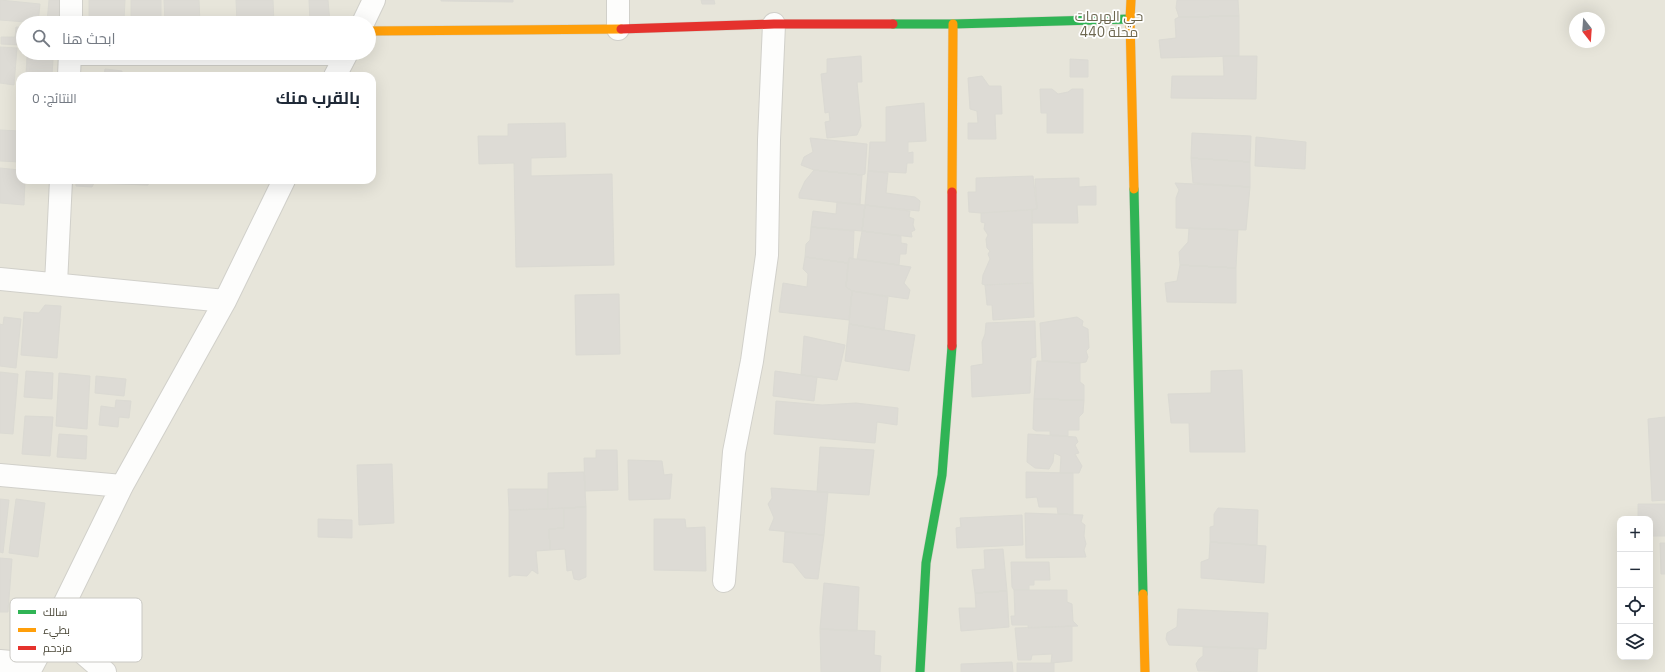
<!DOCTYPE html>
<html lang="ar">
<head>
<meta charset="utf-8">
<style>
  :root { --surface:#fff; --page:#f6f6f7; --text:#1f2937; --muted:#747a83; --line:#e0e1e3 }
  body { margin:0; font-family:"IBM Plex Sans",Cairo,sans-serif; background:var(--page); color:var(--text); direction:rtl }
  .controls { position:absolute; right:12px; bottom:12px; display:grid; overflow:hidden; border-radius:8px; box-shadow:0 4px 16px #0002 }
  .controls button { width:36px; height:36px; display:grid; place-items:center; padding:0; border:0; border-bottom:1px solid var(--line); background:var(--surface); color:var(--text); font:20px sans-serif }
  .compass { position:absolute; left:1569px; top:12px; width:36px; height:36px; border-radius:50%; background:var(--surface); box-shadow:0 4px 16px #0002; rotate:163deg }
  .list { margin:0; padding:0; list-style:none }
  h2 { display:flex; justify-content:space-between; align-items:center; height:52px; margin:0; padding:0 16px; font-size:17px }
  h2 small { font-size:13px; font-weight:400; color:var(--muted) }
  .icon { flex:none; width:22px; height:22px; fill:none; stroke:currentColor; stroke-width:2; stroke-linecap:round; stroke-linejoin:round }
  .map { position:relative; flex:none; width:1665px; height:672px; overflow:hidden; direction:ltr }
  .search { position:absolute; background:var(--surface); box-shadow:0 4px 16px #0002; left:16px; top:16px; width:360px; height:44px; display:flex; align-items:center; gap:10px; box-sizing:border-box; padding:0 14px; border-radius:22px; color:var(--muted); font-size:15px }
  .panel { position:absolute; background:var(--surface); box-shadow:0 4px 16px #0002; left:16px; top:72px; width:360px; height:112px; border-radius:12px; direction:rtl }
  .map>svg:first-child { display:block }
</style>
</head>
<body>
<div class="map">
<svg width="1665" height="672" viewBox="0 0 1665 672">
  <rect width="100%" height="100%" fill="#f3f2ed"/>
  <!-- residential -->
  <path fill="#e7e5da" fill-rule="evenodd" d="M0,0H1665V672H0ZM1575,18H1599V42H1575ZM23,23H369V53H23ZM20,76H372V180H20ZM1620,519H1650V657H1620Z"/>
  <!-- building -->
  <path fill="#dddbd5" stroke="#dbdad3" d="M0,0L40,4L38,23L0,20Z
    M49,0H61L58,23L47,22Z
    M89,0H125L124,21H89Z
    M131,0H161V23H131Z
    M164,0H199L200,23H165Z
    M236,0H273L274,23H237Z
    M309,0H328L330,23H310Z
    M441,0H513V2L441,1Z
    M701,0H714L715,4H702Z
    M1177,0H1238L1239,16L1179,17L1176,8Z
    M1239,16V56L1161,58L1159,40L1176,38L1175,19L1179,17Z
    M16,27H23V52H21V45L1,44V37H15Z
    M0,47L17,48L14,85L0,83Z
    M42,53H55V55H42Z
    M27,56L53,59L52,76H26Z
    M861,56L862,82H857L861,126L857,135L827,138L825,122L830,121L829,112L825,113L821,74L827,73V59Z
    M1223,56H1257L1256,99L1171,98L1172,76H1224Z
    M1070,59L1088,60V77H1070Z
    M105,69L122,71V76H87V74L104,76Z
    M982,76L989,86H1001L1002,114H995L996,139H968V123H978L977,111L970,109L968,78Z
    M1040,89H1052L1058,94L1068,92L1072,89H1083V133H1047V113H1041Z
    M924,103L926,141L908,142V153L913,152V163H907L906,173L868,171L870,142H886V107Z
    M565,123L566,157L531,158V176L612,174L614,265L516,267L514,163L479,164L478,136H508V124Z
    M0,130L20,131V162L0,161Z
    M1192,133L1251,136L1250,162L1191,158Z
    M1256,137L1306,142L1305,169L1255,166Z
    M810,138L867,144L865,174L862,175L814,170L801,165L804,157L813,152Z
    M1191,158L1250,162V187L1193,183Z
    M0,168L20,170V180H25L24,205L0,203Z
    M814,170L862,175L860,205L799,198V194L805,181Z
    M868,171L888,173L886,193L915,197L920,201L919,211L865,205Z
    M1033,176L1037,209L981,213L969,212L968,192H976V178Z
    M1079,178V187L1096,186V205H1077L1078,223H1032V210L1037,209L1035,179Z
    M76,180H149L148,185L94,183L92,187L76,186Z
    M1175,183L1250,187L1246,230L1176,228V198L1179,190Z
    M837,202L865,205L862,231L811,227L813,211L836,214Z
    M865,205L910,211L909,217L914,219L913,225L915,230L911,232L912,237L862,231Z
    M1032,210L1033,283L985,285L982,284L983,275L990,259L988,254L990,251L987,248L986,239L988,235L984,229L985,223L981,222V213Z
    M811,227L854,231L853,259L849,258L848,263L805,257L806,244L810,240Z
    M1189,228L1238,230L1236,268L1180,265L1179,252L1188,242Z
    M862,231L901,236V243L907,244L906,254H900L899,265L857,259Z
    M805,257L848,263L846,287L852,291L849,320L779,312L783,283L807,287L808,274L803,269Z
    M849,258L911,267L904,283L910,290L908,299L852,291L846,287Z
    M1180,265L1236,268V303L1167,302L1165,283L1177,281Z
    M1033,283L1034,317L993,320L992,305H987L985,285Z
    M852,291L888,297L884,330L849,324Z
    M619,294L620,354L576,355L575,295Z
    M45,305L61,306L57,358L21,355L24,312L39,313Z
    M4,317L21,319L16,368L0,366V324L3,325Z
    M1077,317L1083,321L1082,326L1088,329L1089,348L1086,351L1088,357L1086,362L1080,363L1042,361L1040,323Z
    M1035,321L1036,357L1031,358L1030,393L972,397L971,366L983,364L982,342L985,334L986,323Z
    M849,324L915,335L909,371L845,361Z
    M804,336L845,345L837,380L801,375Z
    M1037,361L1080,363V382L1084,385V400L1034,399Z
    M1242,370L1245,452H1190L1189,423H1171L1168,394L1211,393V371Z
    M26,371L53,373L52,399L24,397Z
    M775,371L817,377L814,401L773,396Z
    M0,372L18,374L13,434L0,433Z
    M59,373L90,376L87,429L56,426Z
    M96,376L126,379L124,396L95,393Z
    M1034,399L1084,400L1083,413L1079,417V430H1068V436L1050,435V431H1036L1033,429Z
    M116,400L131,401L129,418L119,417L118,427L99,425L101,406L115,408Z
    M776,401L822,405L856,403L898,408L897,425L877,422L875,443L774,434Z
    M25,416L53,417L50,456L22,454Z
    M1665,417V500L1652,501L1648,419Z
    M59,434L87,436L86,459L57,457Z
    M1028,434L1076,437L1078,442L1075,445L1079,453L1075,454L1082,466L1079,473H1060L1061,456L1054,453L1053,462L1049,469L1035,468L1027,462Z
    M820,447L874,450L869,495L817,492Z
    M596,450H617L618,490L585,491L584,458H596Z
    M628,460L662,461L664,475L672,474L670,499L629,500Z
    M392,464L394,523L359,525L357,465Z
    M584,472L586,507L548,509V473Z
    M1026,472L1073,473V514H1058L1057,507H1039L1037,497L1026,498Z
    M771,488L828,492L824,535L769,530L774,518L768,504L772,498Z
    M508,489H548V509L509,510Z
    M0,499L9,500L3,553L0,552Z
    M16,499L45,503L38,557L9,553Z
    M1638,504H1665V536H1650V519H1638Z
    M586,507V577L579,580L574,579L572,570L567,571L565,549L550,550L549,529L564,528V508Z
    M564,508V528L549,529L550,550L536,551L538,574L532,570L527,576L513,575L509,577V510Z
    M1218,508L1258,510L1257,545L1210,542V527L1214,526V514Z
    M1025,513L1083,515L1081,522L1085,525L1084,536L1086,544L1084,550L1086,557L1026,558Z
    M1022,515L1023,545L957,548L956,528L961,527L960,518Z
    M318,519L352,520V538L318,537Z
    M654,519H685L686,528L705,527L706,571L654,570Z
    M785,532L824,535L818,579L805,578L793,563L783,562Z
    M1210,542L1266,546L1264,583L1201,578V562L1209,559Z
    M1660,543H1665V574H1661Z
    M1003,549L1007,591L975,593L972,570L985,569L984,550Z
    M0,558L12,559L8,612H0Z
    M1011,562H1049L1050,580H1034V585H1029V590H1014L1012,587Z
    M824,583L859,587L857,631L820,629Z
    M1014,590H1067V602L1072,604L1073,621L1078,626L1028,628V625H1012L1011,616H1015Z
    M1007,591L1009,627L961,631L959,608H976L975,593Z
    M1178,609L1268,613L1266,649L1169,645L1166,639L1167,633L1177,627Z
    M1072,626V661L1051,663L1052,654L1032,655L1031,660H1018L1015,628Z
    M820,629L875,631L874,655L881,656L880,672H821Z
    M1203,647L1258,649L1257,672L1198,671L1196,664L1199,659L1203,656Z
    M1012,662L1013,672H961V664Z
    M1017,663H1054V672H1017Z"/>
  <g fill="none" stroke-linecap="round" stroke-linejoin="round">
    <!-- street casing -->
    <g stroke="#d1d0ca" stroke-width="24">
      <path id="street" d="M71,23V0
        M363,23L374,0
        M618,29V0
        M70,54H346
        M69,76L70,53
        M335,76L347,53
        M0,279L225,301
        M56,284L61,180
        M0,475L122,486
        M724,581L734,452L752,361L767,255L769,140L774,24
        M53,627L105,672
        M0,661L33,664
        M29,672L53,627L122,486L225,301L284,180"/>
    </g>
    <!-- fast casing -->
    <g stroke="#d3d1c4" stroke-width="10">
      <path id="fast" d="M893,24H953L1130,19
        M1134,189L1143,594
        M920,672L926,563L942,475L952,346"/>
    </g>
    <!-- slow casing -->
    <g stroke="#d3d1c4" stroke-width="10">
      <path id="slow" d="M1131,0L1130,19L1134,189
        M369,31L621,29
        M952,192L953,24
        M1143,594L1145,672"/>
    </g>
    <!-- jam casing -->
    <g stroke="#d3d1c4" stroke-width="10">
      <path id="jam" d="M621,29L774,24H893
        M952,346V192"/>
    </g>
    <!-- street -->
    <use href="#street" stroke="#fdfdfc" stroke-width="22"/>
    <!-- fast -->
    <use href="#fast" stroke="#30b455" stroke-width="9"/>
    <!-- slow -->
    <use href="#slow" stroke="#ff9f0a" stroke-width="9"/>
    <!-- jam -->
    <use href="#jam" stroke="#e5322d" stroke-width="9"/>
  </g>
  <g text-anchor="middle" stroke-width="3.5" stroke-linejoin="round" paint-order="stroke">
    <!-- neighbourhood labels -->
    <g font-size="14" fill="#6d674f" stroke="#fff">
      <text x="1109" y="21">حي الهرمات<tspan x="1109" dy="16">محلة 440</tspan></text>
    </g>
  </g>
  <!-- legend -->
  <rect x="10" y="598" width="132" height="64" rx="6" fill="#fff" stroke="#c9c8c3" stroke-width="1"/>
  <rect x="18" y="610" width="18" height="4" fill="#30b455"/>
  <rect x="18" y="628" width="18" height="4" fill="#ff9f0a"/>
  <rect x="18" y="646" width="18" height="4" fill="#e5322d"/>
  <g font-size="11" fill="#4a4738">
    <text x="43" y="616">سالك</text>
    <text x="43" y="634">بطيء</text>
    <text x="43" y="652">مزدحم</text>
  </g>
</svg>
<div class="controls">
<button>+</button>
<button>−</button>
<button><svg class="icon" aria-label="locate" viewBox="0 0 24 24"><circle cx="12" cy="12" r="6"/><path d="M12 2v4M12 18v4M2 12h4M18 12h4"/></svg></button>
<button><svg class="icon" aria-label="layers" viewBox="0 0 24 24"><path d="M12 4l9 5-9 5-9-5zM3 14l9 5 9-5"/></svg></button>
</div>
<svg class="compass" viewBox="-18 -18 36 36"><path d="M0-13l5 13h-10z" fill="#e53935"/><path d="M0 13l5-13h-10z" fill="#747a83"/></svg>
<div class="search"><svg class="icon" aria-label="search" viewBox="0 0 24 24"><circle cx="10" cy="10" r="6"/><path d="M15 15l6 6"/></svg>ابحث هنا</div>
<section class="panel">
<h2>بالقرب منك<small>النتائج: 0</small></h2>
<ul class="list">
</ul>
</section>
</div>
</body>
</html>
